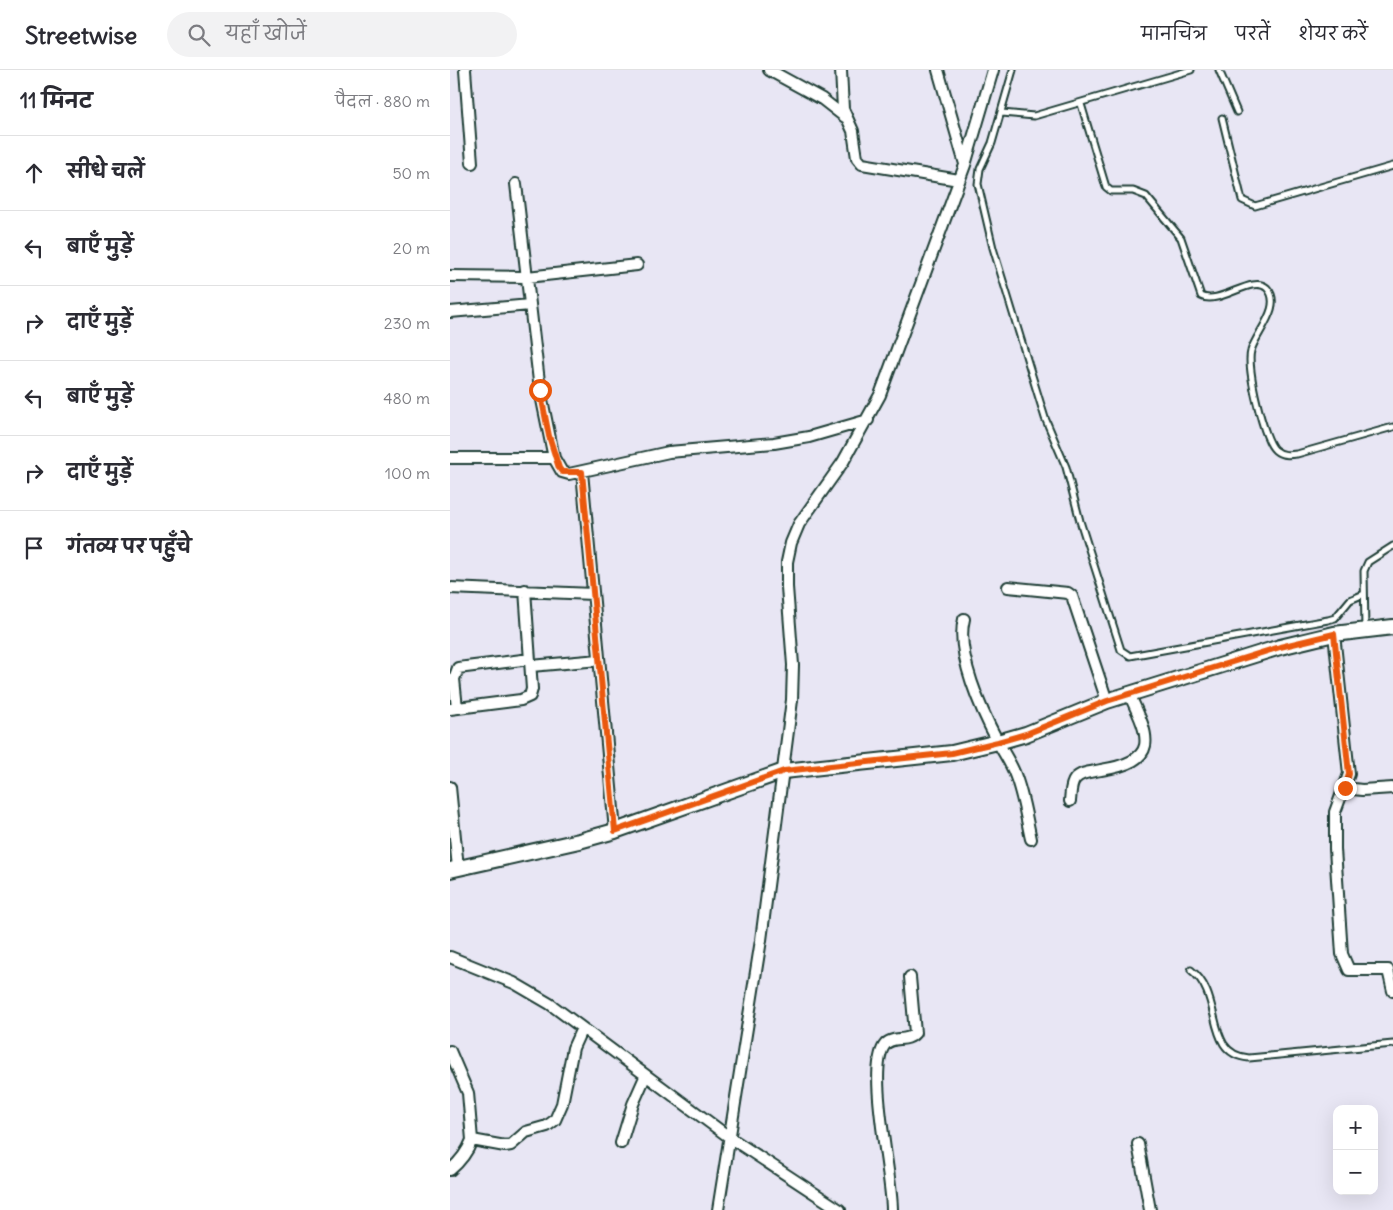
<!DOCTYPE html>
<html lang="hi">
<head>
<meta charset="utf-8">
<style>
  :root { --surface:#fff; --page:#f2f2f3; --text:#2b2b33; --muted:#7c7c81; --line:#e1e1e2 }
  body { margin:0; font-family:Delius,"Playpen Sans Deva",sans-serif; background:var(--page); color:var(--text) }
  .controls { position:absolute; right:15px; bottom:15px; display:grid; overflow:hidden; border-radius:10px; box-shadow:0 5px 20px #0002 }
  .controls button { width:45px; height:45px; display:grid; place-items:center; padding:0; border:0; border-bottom:1px solid var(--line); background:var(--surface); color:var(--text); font:25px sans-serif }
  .stop { position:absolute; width:15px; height:15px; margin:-11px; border:4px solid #ea580c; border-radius:50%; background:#fff }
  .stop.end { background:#ea580c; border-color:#fff; box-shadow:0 1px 5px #0008 }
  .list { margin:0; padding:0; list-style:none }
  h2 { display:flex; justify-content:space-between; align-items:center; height:65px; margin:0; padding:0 20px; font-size:21px }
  h2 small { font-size:16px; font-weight:400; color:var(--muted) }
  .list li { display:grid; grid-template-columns:32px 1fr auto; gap:15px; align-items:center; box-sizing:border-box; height:75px; padding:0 20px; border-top:1px solid var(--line) }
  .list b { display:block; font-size:19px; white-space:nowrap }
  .list em { font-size:16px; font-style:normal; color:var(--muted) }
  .icon { flex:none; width:28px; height:28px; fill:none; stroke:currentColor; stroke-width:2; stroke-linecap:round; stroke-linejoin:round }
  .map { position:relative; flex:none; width:943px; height:1140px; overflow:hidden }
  header { display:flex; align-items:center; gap:30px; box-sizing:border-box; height:70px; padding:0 25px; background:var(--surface); border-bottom:1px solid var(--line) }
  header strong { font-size:24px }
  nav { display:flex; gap:28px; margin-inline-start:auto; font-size:18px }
  .search { width:350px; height:45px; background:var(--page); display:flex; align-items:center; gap:12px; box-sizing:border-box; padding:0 18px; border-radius:28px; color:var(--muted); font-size:19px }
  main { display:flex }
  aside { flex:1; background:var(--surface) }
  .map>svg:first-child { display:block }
</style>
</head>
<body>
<header>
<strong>Streetwise</strong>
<div class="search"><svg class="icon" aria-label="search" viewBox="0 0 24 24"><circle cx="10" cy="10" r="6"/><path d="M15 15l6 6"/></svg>यहाँ खोजें</div>
<nav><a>मानचित्र</a><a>परतें</a><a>शेयर करें</a></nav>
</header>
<main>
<aside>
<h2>11 मिनट<small>पैदल · 880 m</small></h2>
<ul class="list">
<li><svg class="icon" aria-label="ahead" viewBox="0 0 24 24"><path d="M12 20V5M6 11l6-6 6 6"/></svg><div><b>सीधे चलें</b></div><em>50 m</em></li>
<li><svg class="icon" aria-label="left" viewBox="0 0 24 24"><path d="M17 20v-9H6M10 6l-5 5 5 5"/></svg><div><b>बाएँ मुड़ें</b></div><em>20 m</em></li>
<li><svg class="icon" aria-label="right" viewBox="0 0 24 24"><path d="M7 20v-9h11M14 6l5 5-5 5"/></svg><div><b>दाएँ मुड़ें</b></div><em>230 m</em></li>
<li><svg class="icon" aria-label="left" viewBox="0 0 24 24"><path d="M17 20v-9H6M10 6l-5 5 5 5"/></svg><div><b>बाएँ मुड़ें</b></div><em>480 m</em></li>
<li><svg class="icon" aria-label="right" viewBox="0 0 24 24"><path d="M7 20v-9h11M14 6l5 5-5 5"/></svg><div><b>दाएँ मुड़ें</b></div><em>100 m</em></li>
<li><svg class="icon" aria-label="arrive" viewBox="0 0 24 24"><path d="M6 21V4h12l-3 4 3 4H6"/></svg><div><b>गंतव्य पर पहुँचे</b></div></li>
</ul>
</aside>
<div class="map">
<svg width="943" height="1140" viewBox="0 0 943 1140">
  <rect width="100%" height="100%" fill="#e8e6f4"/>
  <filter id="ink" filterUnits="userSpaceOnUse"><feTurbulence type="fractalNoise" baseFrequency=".02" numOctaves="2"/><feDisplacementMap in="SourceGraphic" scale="10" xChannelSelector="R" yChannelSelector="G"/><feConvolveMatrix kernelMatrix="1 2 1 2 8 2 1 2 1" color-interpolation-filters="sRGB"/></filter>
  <g filter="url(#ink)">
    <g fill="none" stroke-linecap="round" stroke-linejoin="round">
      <!-- lane casing -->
      <g stroke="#1f3d34" stroke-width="9">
        <path id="lane" d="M563,0L542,73L530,99L528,114L543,178L595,348L616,397L630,451L671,580L680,586L878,550L885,548L900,530L914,524
          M769,0L787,42
          M631,34L656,117L661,121H683L696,126L731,168L751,226C769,236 803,204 817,218C834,236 805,264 801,281C796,297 814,371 825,380C832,386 839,385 847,384L943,357
          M552,43L584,46L741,0
          M772,48L792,130L805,136L943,96
          M915,560L914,501L918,492L943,476
          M741,900C775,926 753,984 799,988L943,974"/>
      </g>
      <!-- street casing -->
      <g stroke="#1f3d34" stroke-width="14">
        <path id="street" d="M15,0L22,93
          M319,0L372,29L395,47
          M391,0L393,39L403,61L407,88L412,94L509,110
          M488,0L515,94
          M66,114L90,320L104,388
          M0,206L77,207L187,195
          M0,242L80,235
          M0,388H104L112,402L119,404L219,382L324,373L359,367L418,350
          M132,402L165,761
          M558,517L618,523L622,526L657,631
          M0,518L143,524
          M514,549C505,583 532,642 548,672C553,682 560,692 564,702C573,723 576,747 581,769
          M884,564L899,704L885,742V779L892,884L899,900H938L943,921
          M81,596L149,590
          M7,638L4,609L8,598L80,589
          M0,639L71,630L80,626L82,619L75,520
          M0,717L8,798
          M895,718L912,720L943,718
          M620,731C621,724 620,715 625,709C631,702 642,702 651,700C709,691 701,669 679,624
          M0,887L64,913L100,934L279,1067L390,1140
          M0,981L18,1023L22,1070
          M171,1073L183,1034L195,1007
          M688,1074L700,1140
          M0,1100C11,1091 17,1083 22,1070L55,1076L61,1075L76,1062L97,1056L105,1050L112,1034L123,978L132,958
          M268,1140L311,870L342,630L343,595L337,517V492L341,473L349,454L393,392L430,325L515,95L543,0
          M442,1140C442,1104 417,1002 434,976C441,965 457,973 465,963L460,907"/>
      </g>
      <!-- secondary casing -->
      <g stroke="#1f3d34" stroke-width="18">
        <path id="secondary" d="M0,800L129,771L165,761L334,701L502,683L548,672L576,664L657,631L830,577L884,564L943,557"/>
      </g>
      <!-- lane -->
      <use href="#lane" stroke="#fff" stroke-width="5"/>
      <!-- street -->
      <use href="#street" stroke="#fff" stroke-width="10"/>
      <!-- secondary -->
      <use href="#secondary" stroke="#fff" stroke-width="14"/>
    </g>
  </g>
  <g fill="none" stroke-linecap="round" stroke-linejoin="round" filter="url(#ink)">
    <!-- route -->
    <path stroke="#ea580c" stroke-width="6" d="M90,320L99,366L109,398L112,402H132L165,761L334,701L502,683L548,672L576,664L657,631L830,577L884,564L899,704L895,718"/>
  </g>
</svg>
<div class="controls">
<button>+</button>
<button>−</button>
</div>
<div class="stop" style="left:90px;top:320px"></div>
<div class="stop end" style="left:895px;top:718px"></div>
</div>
</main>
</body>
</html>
